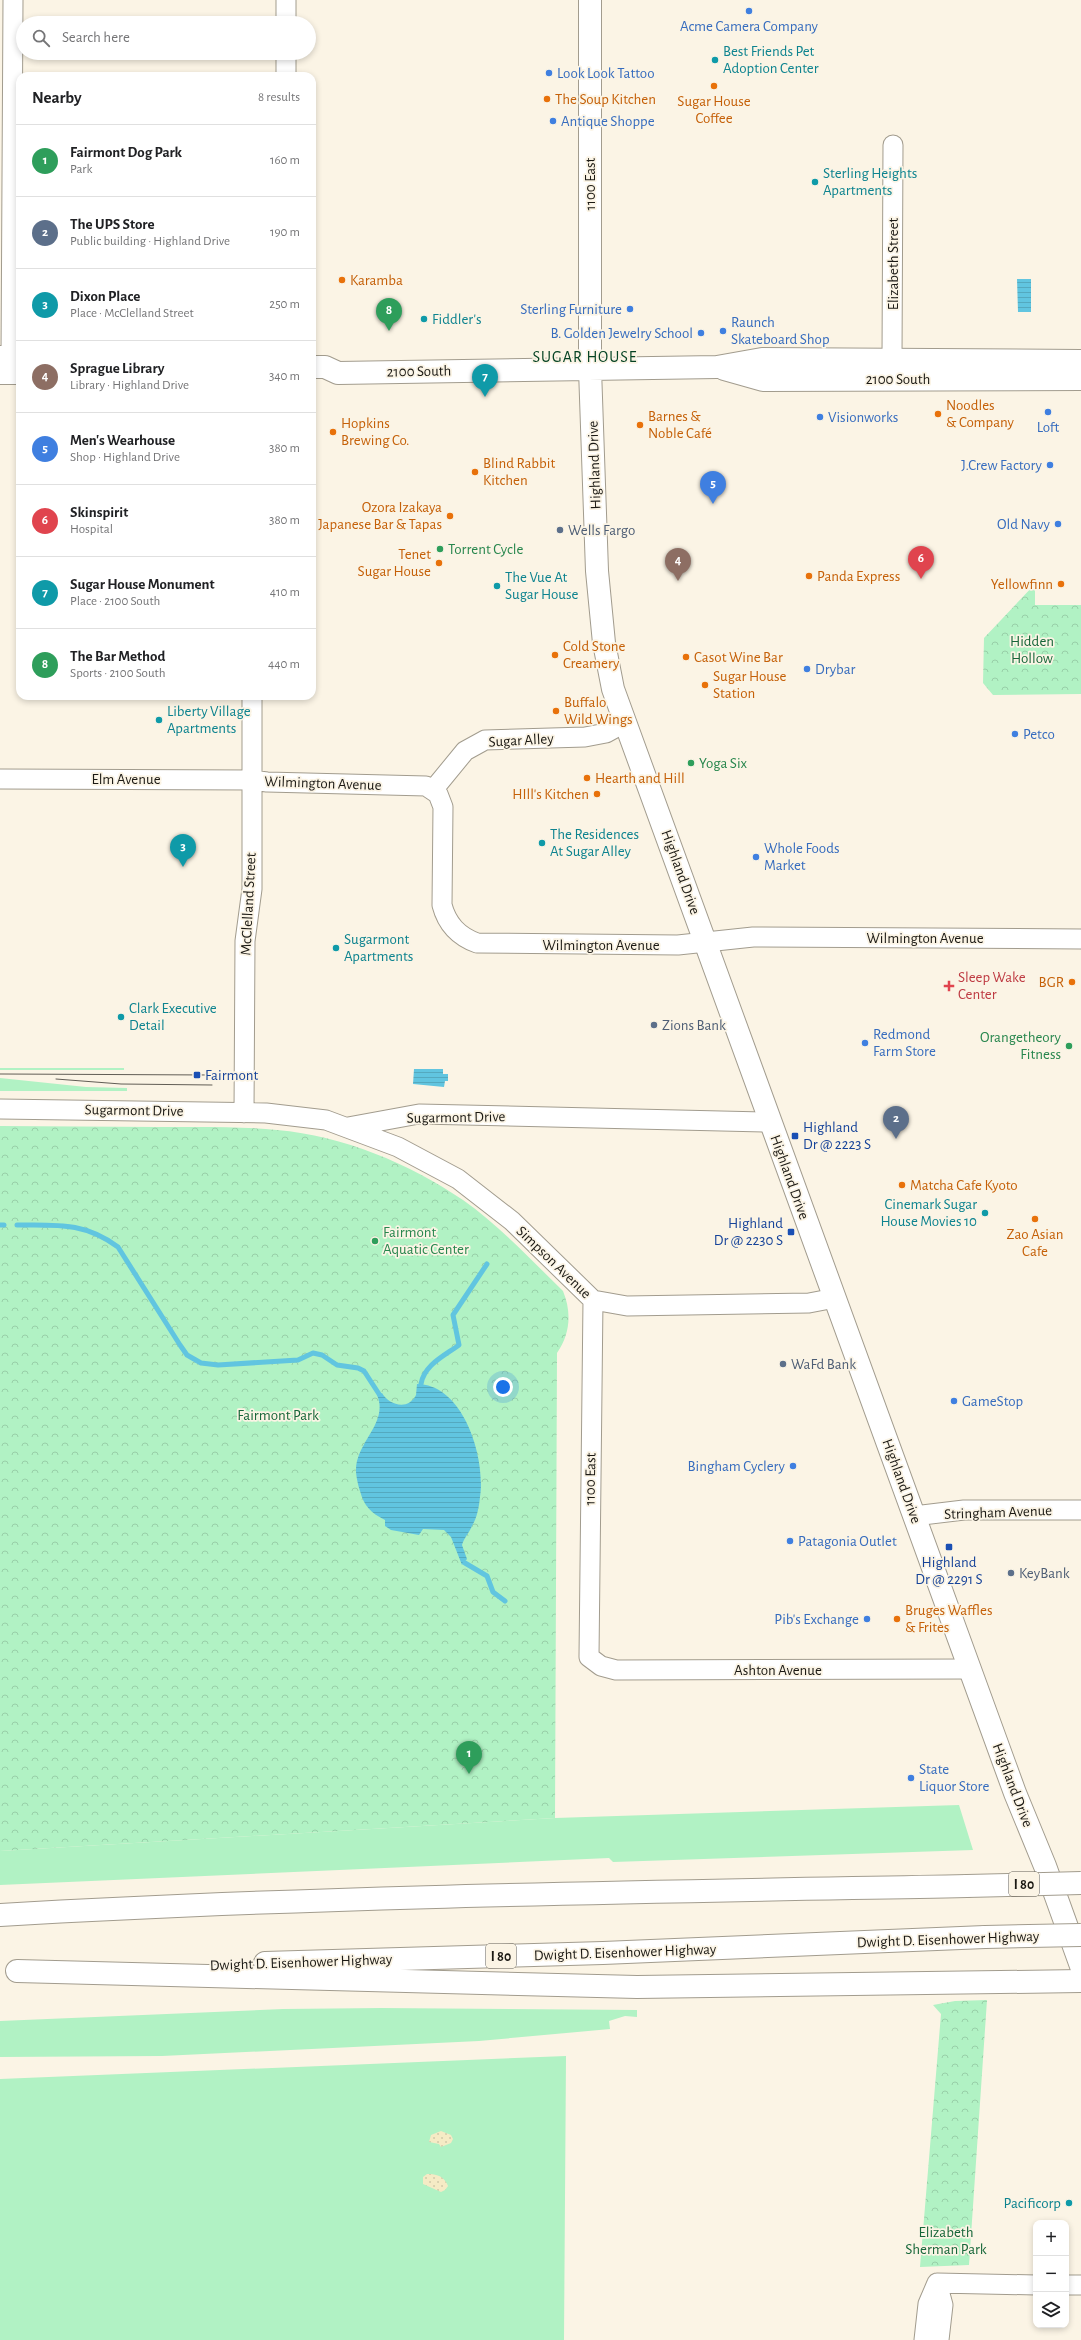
<!DOCTYPE html>
<html lang="en">
<head>
<meta charset="utf-8">
<style>
  :root { --surface:#fff; --page:#f2f2f2; --text:#202124; --muted:#757577; --line:#e0e0e0; --accent:#0b8043 }
  body { margin:0; font-family:"Alegreya Sans",sans-serif; background:var(--page); color:var(--text) }
  .controls { position:absolute; right:12px; bottom:12px; display:grid; overflow:hidden; border-radius:8px; box-shadow:0 2px 6px #0003 }
  .controls button { width:36px; height:36px; display:grid; place-items:center; padding:0; border:0; border-bottom:1px solid var(--line); background:var(--surface); color:var(--text); font:20px sans-serif }
  .you { position:absolute; left:503px; top:1387px; width:14px; height:14px; margin:-10px; border:3px solid #fff; border-radius:50%; background:#1a73e8; box-shadow:0 0 0 6px #1a73e833 }
  .badge { display:grid; place-items:center; width:26px; height:26px; border-radius:50%; background:var(--accent); color:#fff; font-size:13px; font-weight:700 }
  .pin { position:absolute; translate:-50% -33px; filter:drop-shadow(0 1px 2px #0008) }
  .pin::after { content:''; position:absolute; top:21px; width:14px; height:12px; background:inherit; clip-path:polygon(0 0,100% 0,50% 100%) }
  .list { margin:0; padding:0; list-style:none }
  h2 { display:flex; justify-content:space-between; align-items:center; height:52px; margin:0; padding:0 16px; font-size:17px }
  h2 small { font-size:13px; font-weight:400; color:var(--muted) }
  .list li { display:grid; grid-template-columns:26px 1fr auto; gap:12px; align-items:center; box-sizing:border-box; height:72px; padding:0 16px; border-top:1px solid var(--line) }
  .list b { display:block; font-size:15px; white-space:nowrap }
  .list p { margin:0; font-size:13px; white-space:nowrap; color:var(--muted) }
  .list em { font-size:13px; font-style:normal; color:var(--muted) }
  .icon { flex:none; width:22px; height:22px; fill:none; stroke:currentColor; stroke-width:2; stroke-linecap:round; stroke-linejoin:round }
  .map { position:relative; flex:none; width:1081px; height:2340px; overflow:hidden }
  .search { position:absolute; background:var(--surface); box-shadow:0 2px 6px #0003; left:16px; top:16px; width:300px; height:44px; display:flex; align-items:center; gap:10px; box-sizing:border-box; padding:0 14px; border-radius:22px; color:var(--muted); font-size:15px }
  .panel { position:absolute; background:var(--surface); box-shadow:0 2px 6px #0003; left:16px; top:72px; width:300px; height:628px; border-radius:12px }
  .map>svg:first-child { display:block }
</style>
</head>
<body>
<div class="map">
<svg width="1081" height="2340" viewBox="0 0 1081 2340">
  <defs>
    <pattern id="forest-crowns" width="20" height="18" patternUnits="userSpaceOnUse"><rect width="20" height="18" fill="#b1f2c4"/><path d="M2 6a3 3 0 1 1 6 0M12 15a3 3 0 1 1 6 0" fill="none" stroke="#98cfa8"/></pattern>
    <pattern id="sand-dots" width="8" height="8" patternUnits="userSpaceOnUse"><rect width="8" height="8" fill="#f5ebc5"/><path d="M2 2h.1M6 6h.1" fill="none" stroke="#d1c9a8" stroke-width="1.8" stroke-linecap="round"/></pattern>
    <pattern id="water-rules" width="6" height="5" patternUnits="userSpaceOnUse"><rect width="6" height="5" fill="#61c5e0"/><path d="M0 2.5h6" fill="none" stroke="#54a9bf"/></pattern>
  </defs>
  <rect width="100%" height="100%" fill="#fbf4e5"/>
  <!-- green -->
  <path fill="#b1f2c4" d="M0,1068H124V1070H0Z
    M0,1078L86,1087L127,1088V1091H0Z
    M959,1805L973,1850L613,1862L609,1858L0,1885V1851L555,1818Z
    M381,2008L637,2010V2017L625,2016L609,2021L610,2029L479,2041L162,2056L0,2057V2021L283,2009Z
    M566,2056L564,2340H0V2079Z"/>
  <!-- forest -->
  <path fill="url(#forest-crowns)" d="M1035,584V605H1081V694L993,695L983,683L984,638Z
    M0,1126C52,1126 105,1127 157,1127C197,1127 238,1126 277,1130C344,1136 408,1163 463,1200C500,1226 531,1260 563,1291C572,1313 570,1334 557,1353L555,1818L0,1851Z
    M987,2000L969,2265L920,2267L941,2014L933,2005L955,2001Z"/>
  <!-- sand -->
  <path fill="url(#sand-dots)" d="M441,2131L451,2135L453,2139L451,2143L441,2147L439,2144L429,2142L431,2135Z
    M427,2174C437,2174 444,2176 448,2186L445,2190L441,2192L423,2184V2177Z"/>
  <!-- water -->
  <path fill="url(#water-rules)" d="M1017,279H1031V312H1018Z
    M414,1069H443V1074H448V1081H445L444,1087L413,1084Z
    M417,1384C464,1384 486,1459 480,1497C479,1507 477,1518 472,1526C469,1533 464,1538 462,1545L467,1559L462,1565L451,1537L444,1530L423,1529L419,1535L391,1530L385,1526V1520C371,1513 364,1506 360,1491C358,1485 356,1476 356,1470C356,1442 389,1423 377,1395L382,1393C389,1405 408,1411 416,1395Z"/>
  <g fill="none" stroke-linecap="round" stroke-linejoin="round">
    <!-- stream -->
    <path stroke="#61c5e0" stroke-width="5" d="M0,1225H4
      M17,1225C57,1225 85,1222 118,1247L180,1345L187,1355L201,1363L218,1365L298,1360L313,1353L322,1355L337,1365L358,1368L364,1371L379,1394
      M421,1384C424,1365 444,1356 459,1345L453,1315L487,1264
      M465,1563L487,1576L493,1592L505,1601"/>
    <!-- street casing -->
    <g stroke="#a29c8e" stroke-width="21">
      <path id="street" d="M286,23V0
        M286,76V53
        M11,357L13,0
        M892,359L893,145
        M0,779L252,780L267,782L426,786L438,794L443,807L442,905C447,924 458,936 477,943L678,945L753,937L1081,939
        M433,790L465,751L485,740L585,737L606,733L626,722
        M0,1109L266,1113L326,1120L398,1147L458,1179L512,1221L593,1300L627,1306L809,1303L835,1298
        M244,1113L245,941L252,889V696
        M348,1127L419,1114L769,1122
        M593,1300L589,1657L601,1666L616,1670L971,1669
        M914,1516L964,1510H1081
        M937,2283L1036,2285
        M937,2283L943,2305L939,2340
        M1066,2285H1081
        M924,2340L928,2304L937,2283"/>
    </g>
    <!-- secondary casing -->
    <g stroke="#a29c8e" stroke-width="24">
      <path id="secondary" d="M590,0V369L597,571L604,643L613,689L1015,1793L1045,1866L1081,1966
        M0,357H20
        M312,367H325L338,373L717,367L762,359L1081,361
        M724,369L763,380L1081,379
        M0,373H20"/>
    </g>
    <!-- highway casing -->
    <g stroke="#a29c8e" stroke-width="24">
      <path id="highway" d="M0,1915C322,1896 645,1892 967,1886
        M265,1963L603,1953L985,1937
        M17,1971L637,1987L1081,1981"/>
    </g>
    <!-- street -->
    <use href="#street" stroke="#fff" stroke-width="19"/>
    <!-- secondary -->
    <use href="#secondary" stroke="#fff" stroke-width="22"/>
    <!-- highway -->
    <use href="#highway" stroke="#fff" stroke-width="22"/>
    <!-- tram -->
    <path stroke="#615d55" stroke-width="1" d="M0,1074L212,1075
      M56,1079L121,1084L212,1085"/>
    <!-- highway-bridge casing -->
    <g stroke="#a29c8e" stroke-width="24" stroke-linecap="butt">
      <path id="highway-bridge" d="M967,1886L1081,1883
        M985,1937L1081,1935"/>
    </g>
    <!-- highway-bridge -->
    <use href="#highway-bridge" stroke="#fff" stroke-width="22"/>
  </g>
  <!-- markers -->
  <g fill="#3f7fe0" stroke="#fbf4e5" stroke-width="1.5">
    <circle cx="749" cy="11" r="4"/>
    <circle cx="549" cy="73" r="4"/>
    <circle cx="553" cy="121" r="4"/>
    <circle cx="630" cy="309" r="4"/>
    <circle cx="723" cy="331" r="4"/>
    <circle cx="701" cy="333" r="4"/>
    <circle cx="1048" cy="412" r="4"/>
    <circle cx="820" cy="417" r="4"/>
    <circle cx="1050" cy="465" r="4"/>
    <circle cx="1058" cy="524" r="4"/>
    <circle cx="807" cy="669" r="4"/>
    <circle cx="1015" cy="734" r="4"/>
    <circle cx="756" cy="857" r="4"/>
    <circle cx="865" cy="1043" r="4"/>
    <circle cx="954" cy="1401" r="4"/>
    <circle cx="793" cy="1466" r="4"/>
    <circle cx="790" cy="1541" r="4"/>
    <circle cx="867" cy="1619" r="4"/>
    <circle cx="911" cy="1778" r="4"/>
  </g>
  <g fill="#0f9aa8" stroke="#fbf4e5" stroke-width="1.5">
    <circle cx="715" cy="60" r="4"/>
    <circle cx="815" cy="182" r="4"/>
    <circle cx="424" cy="319" r="4"/>
    <circle cx="497" cy="586" r="4"/>
    <circle cx="159" cy="720" r="4"/>
    <circle cx="542" cy="843" r="4"/>
    <circle cx="336" cy="948" r="4"/>
    <circle cx="121" cy="1017" r="4"/>
    <circle cx="985" cy="1213" r="4"/>
    <circle cx="1069" cy="2203" r="4"/>
  </g>
  <g fill="#e8710a" stroke="#fbf4e5" stroke-width="1.5">
    <circle cx="714" cy="86" r="4"/>
    <circle cx="547" cy="99" r="4"/>
    <circle cx="342" cy="280" r="4"/>
    <circle cx="938" cy="414" r="4"/>
    <circle cx="640" cy="425" r="4"/>
    <circle cx="333" cy="432" r="4"/>
    <circle cx="475" cy="472" r="4"/>
    <circle cx="450" cy="516" r="4"/>
    <circle cx="439" cy="563" r="4"/>
    <circle cx="809" cy="576" r="4"/>
    <circle cx="1061" cy="584" r="4"/>
    <circle cx="555" cy="655" r="4"/>
    <circle cx="686" cy="657" r="4"/>
    <circle cx="705" cy="685" r="4"/>
    <circle cx="556" cy="711" r="4"/>
    <circle cx="587" cy="778" r="4"/>
    <circle cx="597" cy="794" r="4"/>
    <circle cx="1072" cy="982" r="4"/>
    <circle cx="902" cy="1185" r="4"/>
    <circle cx="1035" cy="1219" r="4"/>
    <circle cx="897" cy="1619" r="4"/>
  </g>
  <g fill="#5c6f8a" stroke="#fbf4e5" stroke-width="1.5">
    <circle cx="560" cy="530" r="4"/>
    <circle cx="654" cy="1025" r="4"/>
    <circle cx="783" cy="1364" r="4"/>
    <circle cx="1011" cy="1573" r="4"/>
  </g>
  <g fill="#2e9e5b" stroke="#fbf4e5" stroke-width="1.5">
    <circle cx="440" cy="549" r="4"/>
    <circle cx="691" cy="763" r="4"/>
    <circle cx="1069" cy="1046" r="4"/>
    <circle cx="375" cy="1241" r="4"/>
  </g>
  <path fill="#e0444e" stroke="#fbf4e5" stroke-width="1.5" d="M947 980h4v4h4v4h-4v4h-4v-4h-4v-4h4z"/>
  <g fill="#1a4fb4" stroke="#fbf4e5" stroke-width="1.5">
    <rect x="193" y="1071" width="8" height="8" rx="2"/>
    <rect x="791" y="1132" width="8" height="8" rx="2"/>
    <rect x="787" y="1228" width="8" height="8" rx="2"/>
    <rect x="945" y="1543" width="8" height="8" rx="2"/>
  </g>
  <g text-anchor="middle" stroke-width="3.5" stroke-linejoin="round" paint-order="stroke">
    <!-- shield labels -->
    <g fill="#fbf4e5" stroke="#5e5b53" stroke-width="1">
      <rect x="1009" y="1872" width="30" height="24" rx="3"/>
      <rect x="486" y="1944" width="30" height="24" rx="3"/>
    </g>
    <g font-size="14" font-weight="bold" fill="#1b1914">
      <text x="1024" y="1889">I 80</text>
      <text x="501" y="1961">I 80</text>
    </g>
    <!-- shop labels -->
    <g font-size="15" fill="#366cbe" stroke="#fbf4e5" text-anchor="start">
      <text x="749" y="31" text-anchor="middle">Acme Camera Company</text>
      <text x="557" y="78">Look Look Tattoo</text>
      <text x="561" y="126">Antique Shoppe</text>
      <text x="622" y="314" text-anchor="end">Sterling Furniture</text>
      <text x="731" y="327">Raunch<tspan x="731" dy="17">Skateboard Shop</tspan></text>
      <text x="693" y="338" text-anchor="end">B. Golden Jewelry School</text>
      <text x="828" y="422">Visionworks</text>
      <text x="1048" y="432" text-anchor="middle">Loft</text>
      <text x="1042" y="470" text-anchor="end">J.Crew Factory</text>
      <text x="1050" y="529" text-anchor="end">Old Navy</text>
      <text x="815" y="674">Drybar</text>
      <text x="1023" y="739">Petco</text>
      <text x="764" y="853">Whole Foods<tspan x="764" dy="17">Market</tspan></text>
      <text x="873" y="1039">Redmond<tspan x="873" dy="17">Farm Store</tspan></text>
      <text x="962" y="1406">GameStop</text>
      <text x="785" y="1471" text-anchor="end">Bingham Cyclery</text>
      <text x="798" y="1546">Patagonia Outlet</text>
      <text x="859" y="1624" text-anchor="end">Pib's Exchange</text>
      <text x="919" y="1774">State<tspan x="919" dy="17">Liquor Store</tspan></text>
    </g>
    <!-- culture labels -->
    <g font-size="15" fill="#0d838f" stroke="#fbf4e5" text-anchor="start">
      <text x="723" y="56">Best Friends Pet<tspan x="723" dy="17">Adoption Center</tspan></text>
      <text x="823" y="178">Sterling Heights<tspan x="823" dy="17">Apartments</tspan></text>
      <text x="432" y="324">Fiddler's</text>
      <text x="505" y="582">The Vue At<tspan x="505" dy="17">Sugar House</tspan></text>
      <text x="167" y="716">Liberty Village<tspan x="167" dy="17">Apartments</tspan></text>
      <text x="550" y="839">The Residences<tspan x="550" dy="17">At Sugar Alley</tspan></text>
      <text x="344" y="944">Sugarmont<tspan x="344" dy="17">Apartments</tspan></text>
      <text x="129" y="1013">Clark Executive<tspan x="129" dy="17">Detail</tspan></text>
      <text x="977" y="1209" text-anchor="end">Cinemark Sugar<tspan x="977" dy="17">House Movies 10</tspan></text>
      <text x="1061" y="2208" text-anchor="end">Pacificorp</text>
    </g>
    <!-- food labels -->
    <g font-size="15" fill="#c56008" stroke="#fbf4e5" text-anchor="start">
      <text x="555" y="104">The Soup Kitchen</text>
      <text x="714" y="106" text-anchor="middle">Sugar House<tspan x="714" dy="17">Coffee</tspan></text>
      <text x="350" y="285">Karamba</text>
      <text x="946" y="410">Noodles<tspan x="946" dy="17">&amp; Company</tspan></text>
      <text x="648" y="421">Barnes &amp;<tspan x="648" dy="17">Noble Café</tspan></text>
      <text x="341" y="428">Hopkins<tspan x="341" dy="17">Brewing Co.</tspan></text>
      <text x="483" y="468">Blind Rabbit<tspan x="483" dy="17">Kitchen</tspan></text>
      <text x="442" y="512" text-anchor="end">Ozora Izakaya<tspan x="442" dy="17">Japanese Bar &amp; Tapas</tspan></text>
      <text x="431" y="559" text-anchor="end">Tenet<tspan x="431" dy="17">Sugar House</tspan></text>
      <text x="817" y="581">Panda Express</text>
      <text x="1053" y="589" text-anchor="end">Yellowfinn</text>
      <text x="563" y="651">Cold Stone<tspan x="563" dy="17">Creamery</tspan></text>
      <text x="694" y="662">Casot Wine Bar</text>
      <text x="713" y="681">Sugar House<tspan x="713" dy="17">Station</tspan></text>
      <text x="564" y="707">Buffalo<tspan x="564" dy="17">Wild Wings</tspan></text>
      <text x="595" y="783">Hearth and Hill</text>
      <text x="589" y="799" text-anchor="end">HIll's Kitchen</text>
      <text x="1064" y="987" text-anchor="end">BGR</text>
      <text x="910" y="1190">Matcha Cafe Kyoto</text>
      <text x="1035" y="1239" text-anchor="middle">Zao Asian<tspan x="1035" dy="17">Cafe</tspan></text>
      <text x="905" y="1615">Bruges Waffles<tspan x="905" dy="17">&amp; Frites</tspan></text>
    </g>
    <!-- street labels -->
    <g font-size="15" fill="#1b1914" stroke="#fbf4e5">
      <text transform="translate(590 184) rotate(-90)" y="5">1100 East</text>
      <text transform="translate(893 264) rotate(-90)" y="5">Elizabeth Street</text>
      <text transform="translate(419 371) rotate(-1)" y="5">2100 South</text>
      <text x="898" y="384">2100 South</text>
      <text transform="translate(594 465) rotate(-92)" y="5">Highland Drive</text>
      <text transform="translate(521 740) rotate(-3)" y="5">Sugar Alley</text>
      <text x="126" y="784">Elm Avenue</text>
      <text transform="translate(323 783) rotate(2)" y="5">Wilmington Avenue</text>
      <text transform="translate(681 872) rotate(70)" y="5">Highland Drive</text>
      <text transform="translate(248 904) rotate(-87)" y="5">McClelland Street</text>
      <text x="925" y="943">Wilmington Avenue</text>
      <text x="601" y="950">Wilmington Avenue</text>
      <text transform="translate(134 1110) rotate(1)" y="5">Sugarmont Drive</text>
      <text transform="translate(456 1117) rotate(-1)" y="5">Sugarmont Drive</text>
      <text transform="translate(790 1177) rotate(70)" y="5">Highland Drive</text>
      <text transform="translate(554 1262) rotate(44)" y="5">Simpson Avenue</text>
      <text transform="translate(590 1479) rotate(-89)" y="5">1100 East</text>
      <text transform="translate(902 1481) rotate(70)" y="5">Highland Drive</text>
      <text transform="translate(998 1512) rotate(-2)" y="5">Stringham Avenue</text>
      <text x="778" y="1675">Ashton Avenue</text>
      <text transform="translate(1013 1785) rotate(69)" y="5">Highland Drive</text>
      <text transform="translate(948 1939) rotate(-2)" y="5">Dwight D. Eisenhower Highway</text>
      <text transform="translate(625 1952) rotate(-2)" y="5">Dwight D. Eisenhower Highway</text>
      <text transform="translate(301 1962) rotate(-2)" y="5">Dwight D. Eisenhower Highway</text>
    </g>
    <!-- service labels -->
    <g font-size="15" fill="#4e5e75" stroke="#fbf4e5" text-anchor="start">
      <text x="568" y="535">Wells Fargo</text>
      <text x="662" y="1030">Zions Bank</text>
      <text x="791" y="1369">WaFd Bank</text>
      <text x="1019" y="1578">KeyBank</text>
    </g>
    <!-- leisure labels -->
    <g font-size="15" fill="#27864d" stroke="#fbf4e5" text-anchor="start">
      <text x="448" y="554">Torrent Cycle</text>
      <text x="699" y="768">Yoga Six</text>
      <text x="1061" y="1042" text-anchor="end">Orangetheory<tspan x="1061" dy="17">Fitness</tspan></text>
      <text x="383" y="1237">Fairmont<tspan x="383" dy="17">Aquatic Center</tspan></text>
    </g>
    <!-- park labels -->
    <g font-size="15" fill="#166639" stroke="#fbf4e5">
      <text x="1032" y="646">Hidden<tspan x="1032" dy="17">Hollow</tspan></text>
      <text x="278" y="1420">Fairmont Park</text>
      <text x="946" y="2237">Elizabeth<tspan x="946" dy="17">Sherman Park</tspan></text>
    </g>
    <!-- health labels -->
    <g font-size="15" fill="#be3a42" stroke="#fbf4e5" text-anchor="start">
      <text x="958" y="982">Sleep Wake<tspan x="958" dy="17">Center</tspan></text>
    </g>
    <!-- transit labels -->
    <g font-size="15" fill="#164399" stroke="#fbf4e5" text-anchor="start">
      <text x="205" y="1080">Fairmont</text>
      <text x="803" y="1132">Highland<tspan x="803" dy="17">Dr @ 2223 S</tspan></text>
      <text x="783" y="1228" text-anchor="end">Highland<tspan x="783" dy="17">Dr @ 2230 S</tspan></text>
      <text x="949" y="1567" text-anchor="middle">Highland<tspan x="949" dy="17">Dr @ 2291 S</tspan></text>
    </g>
    <!-- neighbourhood labels -->
    <g font-size="16" letter-spacing="1" fill="#054324" stroke="#fbf4e5">
      <text x="585" y="362">SUGAR HOUSE</text>
    </g>
  </g>
</svg>
<div class="controls">
<button>+</button>
<button>−</button>
<button><svg class="icon" aria-label="layers" viewBox="0 0 24 24"><path d="M12 4l9 5-9 5-9-5zM3 14l9 5 9-5"/></svg></button>
</div>
<div class="you"></div>
<div class="pin badge" style="left:469px;top:1774px;background:#2e9e5b">1</div>
<div class="pin badge" style="left:896px;top:1139px;background:#5c6f8a">2</div>
<div class="pin badge" style="left:183px;top:867px;background:#0f9aa8">3</div>
<div class="pin badge" style="left:678px;top:581px;background:#8d6e63">4</div>
<div class="pin badge" style="left:713px;top:504px;background:#3f7fe0">5</div>
<div class="pin badge" style="left:921px;top:579px;background:#e0444e">6</div>
<div class="pin badge" style="left:485px;top:397px;background:#0f9aa8">7</div>
<div class="pin badge" style="left:389px;top:331px;background:#2e9e5b">8</div>
<div class="search"><svg class="icon" aria-label="search" viewBox="0 0 24 24"><circle cx="10" cy="10" r="6"/><path d="M15 15l6 6"/></svg>Search here</div>
<section class="panel">
<h2>Nearby<small>8 results</small></h2>
<ul class="list">
<li><span class="badge" style="background:#2e9e5b">1</span><div><b>Fairmont Dog Park</b><p>Park</p></div><em>160 m</em></li>
<li><span class="badge" style="background:#5c6f8a">2</span><div><b>The UPS Store</b><p>Public building · Highland Drive</p></div><em>190 m</em></li>
<li><span class="badge" style="background:#0f9aa8">3</span><div><b>Dixon Place</b><p>Place · McClelland Street</p></div><em>250 m</em></li>
<li><span class="badge" style="background:#8d6e63">4</span><div><b>Sprague Library</b><p>Library · Highland Drive</p></div><em>340 m</em></li>
<li><span class="badge" style="background:#3f7fe0">5</span><div><b>Men's Wearhouse</b><p>Shop · Highland Drive</p></div><em>380 m</em></li>
<li><span class="badge" style="background:#e0444e">6</span><div><b>Skinspirit</b><p>Hospital</p></div><em>380 m</em></li>
<li><span class="badge" style="background:#0f9aa8">7</span><div><b>Sugar House Monument</b><p>Place · 2100 South</p></div><em>410 m</em></li>
<li><span class="badge" style="background:#2e9e5b">8</span><div><b>The Bar Method</b><p>Sports · 2100 South</p></div><em>440 m</em></li>
</ul>
</section>
</div>
</body>
</html>
